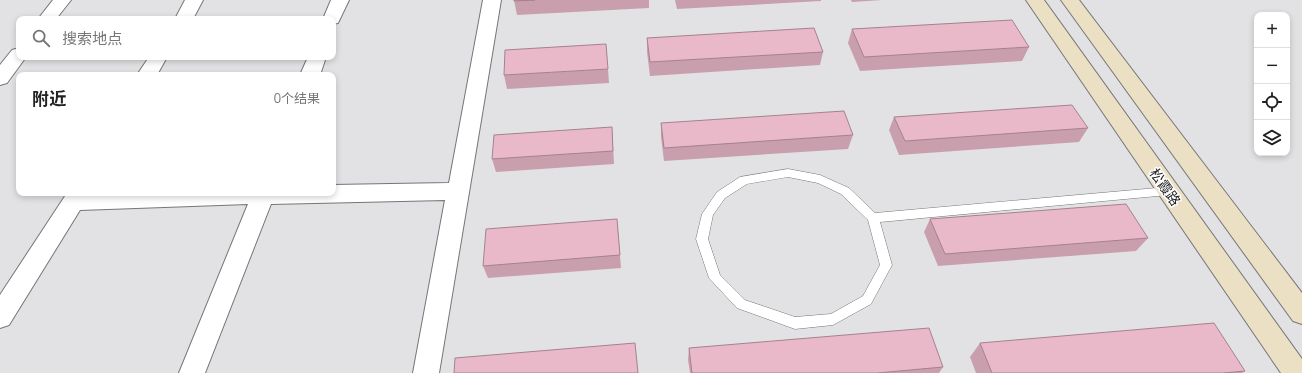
<!DOCTYPE html>
<html lang="zh">
<head>
<meta charset="utf-8">
<style>
  :root { --surface:#fff; --page:#f6f6f6; --text:#222; --muted:#767676; --line:#e0e0e0 }
  body { margin:0; font-family:"Titillium Web","Noto Sans SC",sans-serif; background:var(--page); color:var(--text) }
  .controls { position:absolute; right:12px; top:12px; display:grid; overflow:hidden; border-radius:8px; box-shadow:0 2px 6px #0003 }
  .controls button { width:36px; height:36px; display:grid; place-items:center; padding:0; border:0; border-bottom:1px solid var(--line); background:var(--surface); color:var(--text); font:20px sans-serif }
  .list { margin:0; padding:0; list-style:none }
  h2 { display:flex; justify-content:space-between; align-items:center; height:52px; margin:0; padding:0 16px; font-size:17px }
  h2 small { font-size:13px; font-weight:400; color:var(--muted) }
  .icon { flex:none; width:22px; height:22px; fill:none; stroke:currentColor; stroke-width:2; stroke-linecap:round; stroke-linejoin:round }
  .map { position:relative; flex:none; width:1302px; height:373px; overflow:hidden }
  .search { position:absolute; background:var(--surface); box-shadow:0 2px 6px #0003; left:16px; top:16px; width:320px; height:44px; display:flex; align-items:center; gap:10px; box-sizing:border-box; padding:0 14px; border-radius:8px; color:var(--muted); font-size:15px }
  .panel { position:absolute; background:var(--surface); box-shadow:0 2px 6px #0003; left:16px; top:72px; width:320px; height:124px; border-radius:8px }
  .map>svg:first-child { display:block }
</style>
</head>
<body>
<div class="map">
<svg width="1302" height="373" viewBox="0 0 1302 373">
  <rect width="100%" height="100%" fill="#e2e2e5"/>
  <g fill="none" stroke-linecap="round" stroke-linejoin="round">
    <!-- lane casing -->
    <g stroke="#757678" stroke-width="1">
      <path id="lane" d="M788,169L820,175L849,188L875,213L1168,187L1172,188L1174,191L1172,194L1168,195L880,222L892,265L871,304L833,325L795,329L737,308L709,278L696,239L702,214L717,192L740,177ZM788,177L818,183L841,194L868,220L880,265L863,296L831,314L795,317L745,300L720,275L708,239L713,215L725,198L747,184Z"/>
    </g>
    <!-- street casing -->
    <g stroke="#757678" stroke-width="2">
      <path id="street" d="M53,0H71L56,19H38Z
        M185,0H203L193,19H175Z
        M331,0H349L338,23L333,24V19H323Z
        M483,0H501L439,373H413L445,200L271,204L205,373H179L248,204L80,210L9,325L0,328V295L67,193H333V185L449,183Z
        M19,48V57H26L7,83L0,85V65L12,50Z
        M149,57H167L157,75H137Z
        M308,57H326L320,75H300Z"/>
    </g>
    <!-- secondary casing -->
    <g stroke="#757678" stroke-width="2">
      <path id="secondary" d="M1026,0H1044L1302,359V373H1281Z
        M1061,0H1079L1302,293V324L1293,321Z"/>
    </g>
    <!-- lane -->
    <use href="#lane" fill="#fff" fill-rule="evenodd"/>
    <!-- street -->
    <use href="#street" fill="#fff" fill-rule="evenodd"/>
    <!-- secondary -->
    <use href="#secondary" fill="#ebe0c3" fill-rule="evenodd"/>
  </g>
  <!-- wall -->
  <path fill="#c99fad" d="M514,0H649V8L517,15Z
    M675,0H821V1L677,9Z
    M851,0H882L852,2Z
    M852,29L1029,47L1022,61L860,71L848,43Z
    M647,38L823,52L820,65L650,76L647,52Z
    M608,69L609,83L507,89L504,75Z
    M894,117L1088,128L1079,142L899,155L889,130Z
    M661,123L853,135L848,149L664,161L661,137Z
    M612,127L614,164L496,172L492,159Z
    M617,219L621,268L488,278L483,266Z
    M930,219L1148,238L1136,251L938,266L924,232Z
    M980,343L1245,371L1242,373H976L970,357Z
    M689,348L943,367L939,373H690L688,360Z"/>
  <!-- building -->
  <path fill="#eab9c9" stroke="#a4828d" d="M514,0H535L514,1Z
    M1012,20L1029,47L864,57L852,29Z
    M814,28L823,52L650,62L647,38Z
    M606,44L608,69L504,75L505,50Z
    M1072,105L1088,128L905,141L894,117Z
    M844,111L853,135L664,148L661,123Z
    M612,127L613,151L492,159L494,135Z
    M1126,204L1148,238L945,254L930,219Z
    M617,219L620,255L483,266L486,229Z
    M1214,323L1245,371L1223,373H992L980,343Z
    M929,328L943,367L877,373H692L689,348Z
    M635,343L638,373H454L455,358Z"/>
  <g text-anchor="middle" stroke-width="3" stroke-linejoin="round" paint-order="stroke">
    <!-- street labels -->
    <g font-size="14" fill="#1f2021" stroke="#fff">
      <text transform="translate(1165 187) rotate(55)" y="5">松霞路</text>
    </g>
  </g>
</svg>
<div class="controls">
<button>+</button>
<button>−</button>
<button><svg class="icon" aria-label="locate" viewBox="0 0 24 24"><circle cx="12" cy="12" r="6"/><path d="M12 2v4M12 18v4M2 12h4M18 12h4"/></svg></button>
<button><svg class="icon" aria-label="layers" viewBox="0 0 24 24"><path d="M12 4l9 5-9 5-9-5zM3 14l9 5 9-5"/></svg></button>
</div>
<div class="search"><svg class="icon" aria-label="search" viewBox="0 0 24 24"><circle cx="10" cy="10" r="6"/><path d="M15 15l6 6"/></svg>搜索地点</div>
<section class="panel">
<h2>附近<small>0个结果</small></h2>
<ul class="list">
</ul>
</section>
</div>
</body>
</html>
